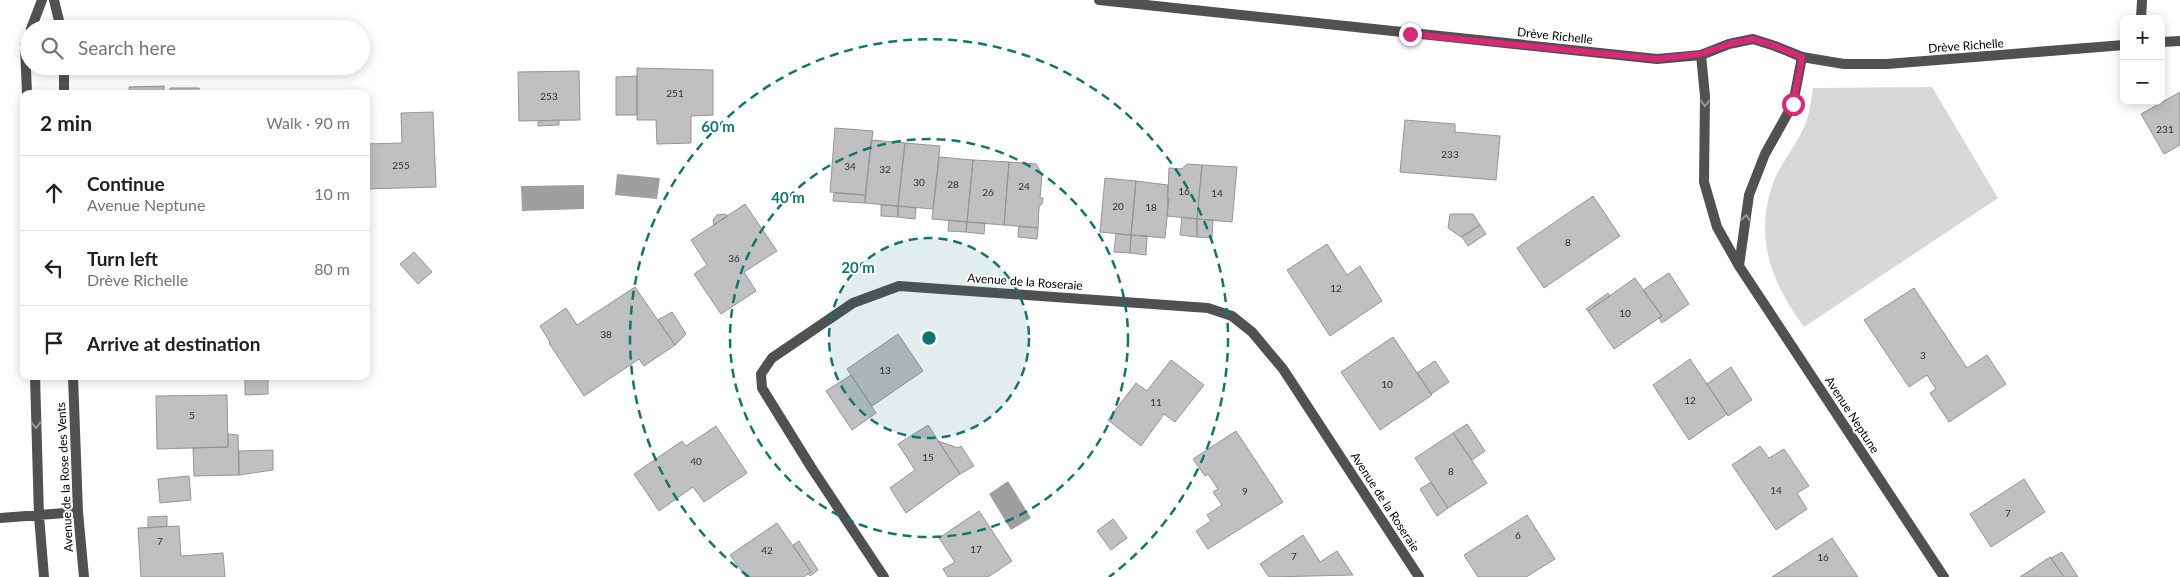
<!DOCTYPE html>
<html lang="en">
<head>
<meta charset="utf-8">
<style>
  :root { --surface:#fff; --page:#f6f6f6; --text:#202124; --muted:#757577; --line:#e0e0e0 }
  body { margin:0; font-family:Lato,sans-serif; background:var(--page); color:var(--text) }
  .controls { position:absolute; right:15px; top:15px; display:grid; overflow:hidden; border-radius:10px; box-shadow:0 2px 12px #0003 }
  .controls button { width:45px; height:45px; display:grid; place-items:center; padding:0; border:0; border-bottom:1px solid var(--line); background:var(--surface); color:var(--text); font:25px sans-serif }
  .stop { position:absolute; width:15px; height:15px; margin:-11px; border:4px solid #db2777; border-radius:50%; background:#fff }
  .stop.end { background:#db2777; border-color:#fff; box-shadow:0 1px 5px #0008 }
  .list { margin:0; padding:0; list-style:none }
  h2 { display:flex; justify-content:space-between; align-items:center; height:65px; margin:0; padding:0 20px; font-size:21px }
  h2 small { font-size:16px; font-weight:400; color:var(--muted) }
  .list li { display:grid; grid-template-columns:32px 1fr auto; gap:15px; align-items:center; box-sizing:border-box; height:75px; padding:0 20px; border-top:1px solid var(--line) }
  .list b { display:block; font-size:19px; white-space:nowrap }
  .list p { margin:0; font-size:16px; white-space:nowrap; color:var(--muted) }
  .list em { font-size:16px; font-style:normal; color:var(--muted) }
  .icon { flex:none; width:28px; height:28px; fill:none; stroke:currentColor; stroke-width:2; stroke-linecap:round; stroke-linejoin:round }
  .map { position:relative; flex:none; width:2180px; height:577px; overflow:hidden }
  .search { position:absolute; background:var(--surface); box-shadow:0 2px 12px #0003; left:20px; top:20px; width:350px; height:55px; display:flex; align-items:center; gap:12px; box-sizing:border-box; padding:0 18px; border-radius:28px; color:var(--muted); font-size:19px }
  .panel { position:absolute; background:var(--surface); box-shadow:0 2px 12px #0003; left:20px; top:90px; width:350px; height:290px; border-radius:10px }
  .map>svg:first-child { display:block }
</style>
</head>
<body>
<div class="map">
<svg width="2180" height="577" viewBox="0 0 2180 577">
  <rect width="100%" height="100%" fill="#fff"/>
  <!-- green -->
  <path fill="#d8d8d8" d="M1932,87L1998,198L1804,327C1771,282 1754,238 1773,183C1781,162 1798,144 1806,122C1810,112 1811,99 1813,88Z"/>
  <!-- water -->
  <path fill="#9f9f9f" d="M617,174L660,178L657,199L615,195Z
    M584,185V209L522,211L521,186Z
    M1008,481L1031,518L1011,530L989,494Z"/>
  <!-- building -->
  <path fill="#c0c0c0" stroke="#959595" d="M637,68L713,70V115L691,116V143L657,144L656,120H637Z
    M579,71L580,120L519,121L518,72Z
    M637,76V115H616V77Z
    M164,86V93H170V88H199V93L222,92V94H130L129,87Z
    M2180,92V145L2164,154L2141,114Z
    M433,112L436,187L366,189V144L402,143L401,113Z
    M559,120V125L538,126V121Z
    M1405,120L1455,124V132L1500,136L1496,180L1400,172Z
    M835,128L873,131L865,195L830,192Z
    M871,140L905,143L898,206L865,203Z
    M905,143L940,146L933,209L898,206Z
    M939,157L973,160L967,222L932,219Z
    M973,160L1009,162L1004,225L967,222Z
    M1009,162L1036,164L1042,174L1040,198H1043L1042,204L1039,206L1038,228L1004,225Z
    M1187,164L1202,165L1197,219L1167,216L1169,168L1182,169Z
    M1202,165L1237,167L1232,222L1197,219Z
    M1105,178L1136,181L1131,235L1100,232Z
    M1136,181L1168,185L1167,197L1169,198L1165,238L1131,235Z
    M834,193L865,195V203L833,201Z
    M1593,196L1620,236L1544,288L1517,248Z
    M745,204L777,251L744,272L756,291L721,314L694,274L707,265L691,240Z
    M881,205L898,206V217L881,216Z
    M898,206L916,208L915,219L898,217Z
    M725,214L728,216L714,225L713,220L717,215Z
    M1450,214H1473L1480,225L1461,237L1448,228Z
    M1182,217L1197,219V237L1180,235Z
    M1197,219L1213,220L1212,238L1197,237Z
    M949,220L967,222L966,232L948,231Z
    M967,222L985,223L984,234L966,232Z
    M1480,225L1486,234L1468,246L1462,237Z
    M1019,226L1038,228L1037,239L1018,237Z
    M1116,234L1131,235L1130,253L1114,252Z
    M1131,235L1147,236L1146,255L1130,253Z
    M1327,244L1347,275L1360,266L1382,301L1330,336L1287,270Z
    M414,252L432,272L418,284L400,264Z
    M1669,273L1689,304L1662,323L1659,318L1662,316L1643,290Z
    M1635,278L1662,316L1614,349L1588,311Z
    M635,287L675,345L644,366L639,359L584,396L549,343L550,342L540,326L566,308L577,325Z
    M1914,288L1967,368L1987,355L2006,384L1949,422L1930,393L1936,389L1927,375L1909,387L1864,320Z
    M1608,293L1610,296L1588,311L1586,309Z
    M672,312L686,334L675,345L658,320Z
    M898,334L923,371L872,406L847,369Z
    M1393,337L1432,395L1380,430L1341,372Z
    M1690,359L1727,414L1689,440L1653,385Z
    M1171,360L1204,385L1175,422L1164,414L1141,446L1108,420L1136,383L1147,391Z
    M1435,361L1449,382L1431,394L1417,373Z
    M1731,367L1752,400L1728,416L1707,384Z
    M851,375L876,413L852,430L826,391Z
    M245,378H268V394L245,395Z
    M227,395L228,447L157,449L156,396Z
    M1467,424L1485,451L1472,460L1453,433Z
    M928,425L960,474L906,513L890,488L915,470L898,444Z
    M716,426L747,473L704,502L693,487L659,511L634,474L682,441L686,446Z
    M1236,431L1283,502L1208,549L1196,531L1211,521L1207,515L1222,505L1213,492L1218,489L1208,474L1205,476L1193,459Z
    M1453,433L1487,483L1448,508L1415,458Z
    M228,434L238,435L239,475L194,476L193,448L228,447Z
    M938,441L958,448L961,446L974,466L960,474Z
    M1760,446L1769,458L1784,449L1809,486L1797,493L1807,509L1776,530L1732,465Z
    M273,450V470L239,475V451Z
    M189,476L191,500L160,503L158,479Z
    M2024,479L2045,512L1991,547L1970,514Z
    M1431,482L1448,508L1437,516L1420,489Z
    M979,511L1012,561L988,577H948L943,569L955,562L939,538Z
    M1527,515L1555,559L1526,577H1478L1464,555Z
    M167,516V526L148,528V517Z
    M1113,519L1127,538L1111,550L1097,531Z
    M777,523L811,572L804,577H746L730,555Z
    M179,526L181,556L223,553L225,577H141L138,528Z
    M1303,535L1320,562L1337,551L1353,575L1269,577L1260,564Z
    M1832,538L1858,577H1772Z
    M799,541L818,570L810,576L809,574L811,572L793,545Z
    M2062,552L2078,577H2064L2051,558Z
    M2050,557L2064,577H2020Z"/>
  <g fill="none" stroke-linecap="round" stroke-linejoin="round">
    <!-- minor -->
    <path stroke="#515151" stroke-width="10" d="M54,0L61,29
      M2141,19L2142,0
      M31,29L42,0
      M1701,55L1705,96L1704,182L1717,227L1739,266L1944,577
      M64,66V94
      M27,94L25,45L29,36
      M1739,266L1749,195L1765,154L1793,104L1802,57
      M35,376L39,516L44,577
      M73,376L78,512L84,577
      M0,518L78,512
      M884,577L811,467L762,388L761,374L772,358L853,303L899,286L1208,308L1232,316L1252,332L1283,369L1419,577"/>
    <!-- tertiary -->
    <path stroke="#515151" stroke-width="10" d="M1099,0L1657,59L1701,55L1729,44L1753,39L1775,46L1802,57L1844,64H1887L2124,45
      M2161,42L2180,41"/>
  </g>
  <!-- one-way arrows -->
  <defs><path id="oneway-chevron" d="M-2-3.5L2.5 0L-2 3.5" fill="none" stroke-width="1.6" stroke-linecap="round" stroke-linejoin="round" transform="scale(1.25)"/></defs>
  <g stroke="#979797">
    <use href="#oneway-chevron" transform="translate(1705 103) rotate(90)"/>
    <use href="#oneway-chevron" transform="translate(1746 218) rotate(-82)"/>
    <use href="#oneway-chevron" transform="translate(36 425) rotate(88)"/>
  </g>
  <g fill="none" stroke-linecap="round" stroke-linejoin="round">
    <!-- route -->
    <path stroke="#db2777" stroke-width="6" d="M1410,34L1657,59L1701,54L1729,44L1753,39L1775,46L1802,57L1793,104"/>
  </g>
  <!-- distance rings -->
  <circle cx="929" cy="338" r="100" fill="#0f766e" fill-opacity=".12"/>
  <g fill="none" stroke="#0f766e" stroke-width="2.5" stroke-dasharray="9 6">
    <circle cx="929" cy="338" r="100"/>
    <circle cx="929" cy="338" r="199"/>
    <path d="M749 577A299 299 0 1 1 1109 577"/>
  </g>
  <g text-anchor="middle" stroke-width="4" stroke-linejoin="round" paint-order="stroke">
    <!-- number labels -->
    <g font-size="10" fill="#303030">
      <text x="675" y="97">251</text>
      <text x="549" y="100">253</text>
      <text x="2165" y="133">231</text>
      <text x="1450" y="158">233</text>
      <text x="401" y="169">255</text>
      <text x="850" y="170">34</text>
      <text x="885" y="173">32</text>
      <text x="919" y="186">30</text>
      <text x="953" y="188">28</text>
      <text x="1024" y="190">24</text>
      <text x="1184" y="195">16</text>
      <text x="988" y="196">26</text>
      <text x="1217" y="197">14</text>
      <text x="1118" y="210">20</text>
      <text x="1151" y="211">18</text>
      <text x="1568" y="246">8</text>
      <text x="734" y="262">36</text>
      <text x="1336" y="292">12</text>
      <text x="1625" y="317">10</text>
      <text x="606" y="338">38</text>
      <text x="1923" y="359">3</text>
      <text x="885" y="374">13</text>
      <text x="1387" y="388">10</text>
      <text x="1690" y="404">12</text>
      <text x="1156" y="406">11</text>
      <text x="192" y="419">5</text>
      <text x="928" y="461">15</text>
      <text x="696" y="465">40</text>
      <text x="1451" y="475">8</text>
      <text x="1776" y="494">14</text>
      <text x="1245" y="495">9</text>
      <text x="2008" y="517">7</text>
      <text x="1518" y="539">6</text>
      <text x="160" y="545">7</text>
      <text x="976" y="553">17</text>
      <text x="767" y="554">42</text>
      <text x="1294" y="560">7</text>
      <text x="1823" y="561">16</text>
    </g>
    <!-- street labels -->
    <g font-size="12" fill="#000" stroke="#fff">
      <text transform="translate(1555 36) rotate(6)" y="4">Drève Richelle</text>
      <text transform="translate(1966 46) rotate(-4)" y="4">Drève Richelle</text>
      <text transform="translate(1025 282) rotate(4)" y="4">Avenue de la Roseraie</text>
      <text transform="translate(1852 415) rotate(57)" y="4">Avenue Neptune</text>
      <text transform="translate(65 477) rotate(-93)" y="4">Avenue de la Rose des Vents</text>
      <text transform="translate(1385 502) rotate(57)" y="4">Avenue de la Roseraie</text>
    </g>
  </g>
  <circle cx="929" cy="338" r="8" fill="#0f766e" stroke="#fff" stroke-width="2.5"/>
  <g font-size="15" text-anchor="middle" font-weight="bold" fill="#0f766e" stroke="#fff" stroke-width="4" stroke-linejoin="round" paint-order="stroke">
    <text x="718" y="132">60 m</text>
    <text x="788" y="203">40 m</text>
    <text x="858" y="273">20 m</text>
  </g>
</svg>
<div class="controls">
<button>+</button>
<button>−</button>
</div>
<div class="stop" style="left:1793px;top:104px"></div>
<div class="stop end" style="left:1410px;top:34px"></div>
<div class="search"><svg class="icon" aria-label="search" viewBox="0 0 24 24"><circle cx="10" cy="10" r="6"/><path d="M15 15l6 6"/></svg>Search here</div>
<section class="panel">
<h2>2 min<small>Walk · 90 m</small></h2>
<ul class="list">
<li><svg class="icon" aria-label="ahead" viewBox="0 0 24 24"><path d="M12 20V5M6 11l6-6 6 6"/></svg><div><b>Continue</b><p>Avenue Neptune</p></div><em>10 m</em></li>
<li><svg class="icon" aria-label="left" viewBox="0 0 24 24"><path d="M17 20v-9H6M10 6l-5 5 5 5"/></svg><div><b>Turn left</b><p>Drève Richelle</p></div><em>80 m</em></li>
<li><svg class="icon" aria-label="arrive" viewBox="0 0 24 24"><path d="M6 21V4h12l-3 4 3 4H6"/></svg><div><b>Arrive at destination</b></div></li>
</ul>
</section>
</div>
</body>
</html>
